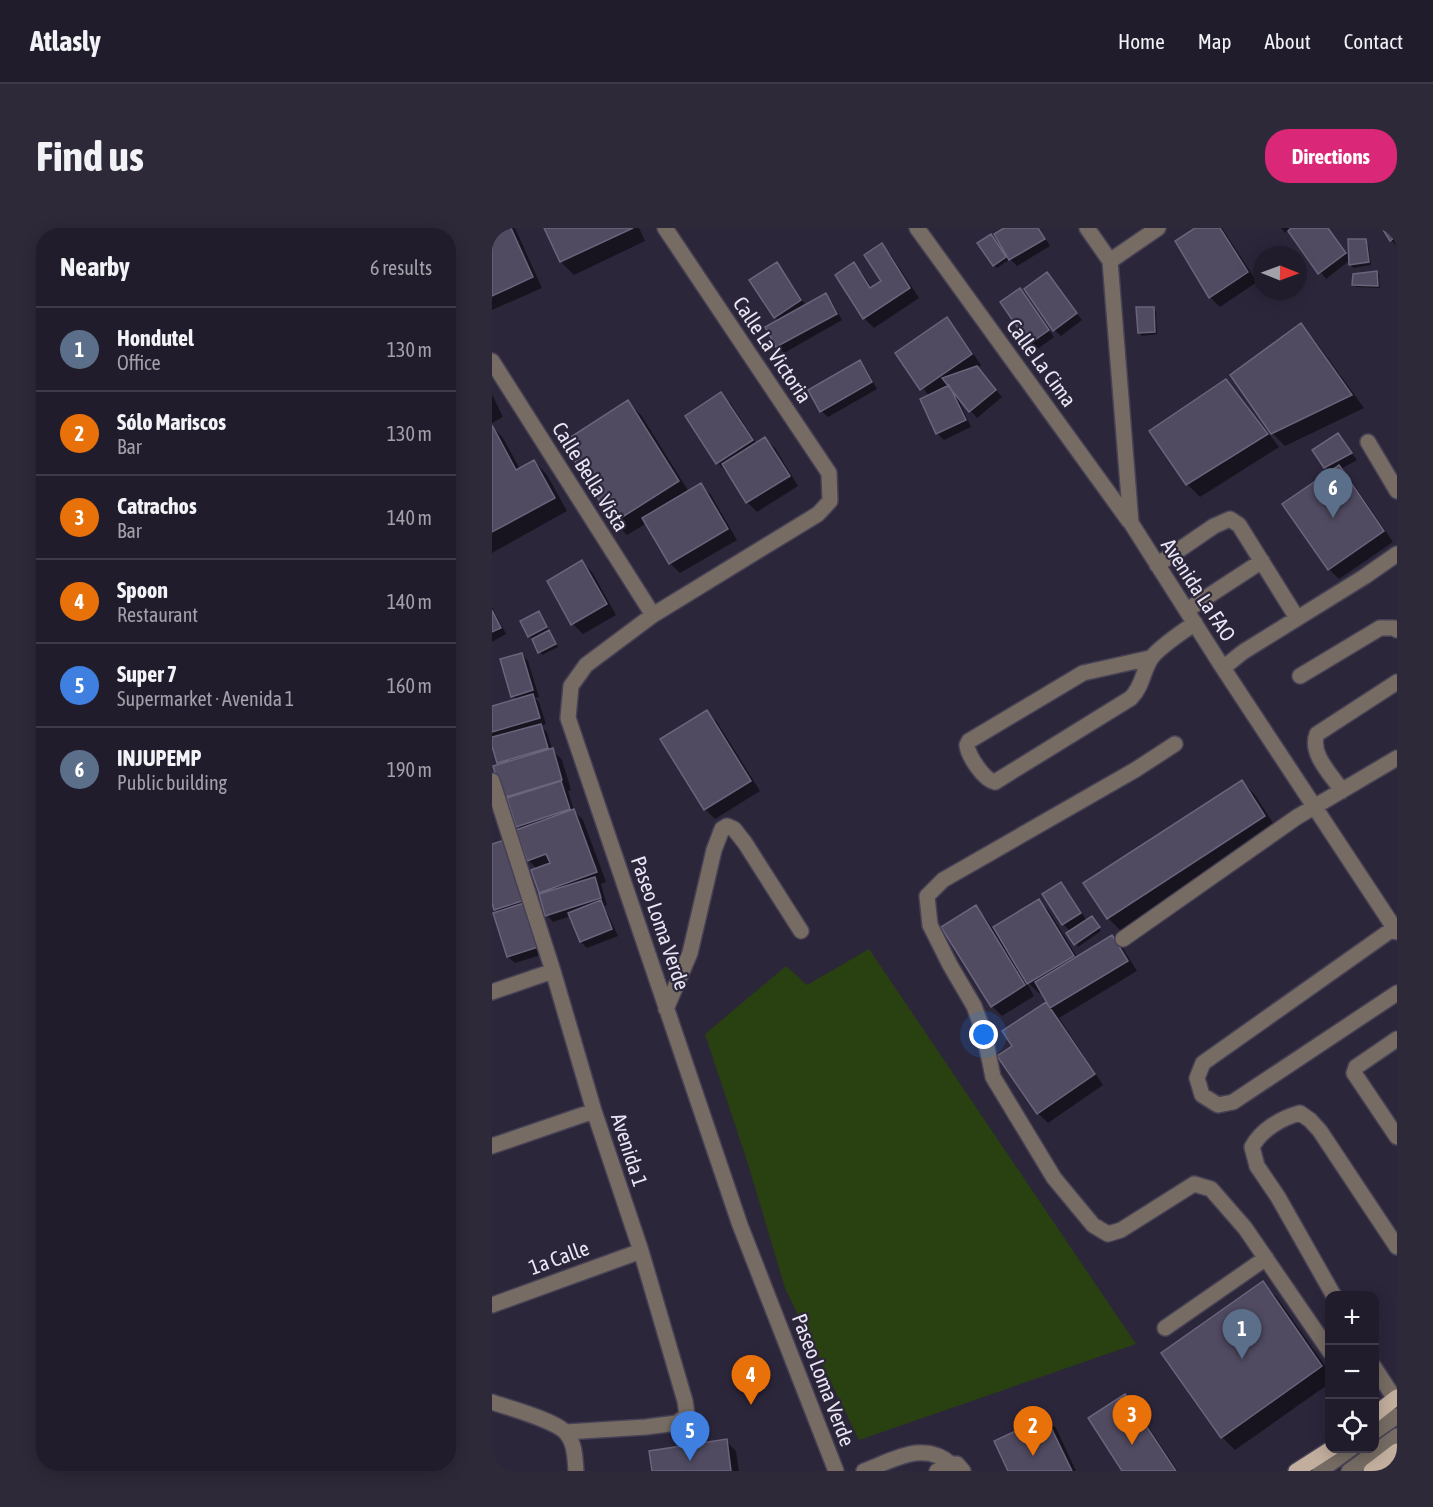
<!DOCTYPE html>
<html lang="en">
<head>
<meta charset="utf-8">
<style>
  :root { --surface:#211c2c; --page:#2d2938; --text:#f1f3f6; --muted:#a2a1a9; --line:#3e3a48; --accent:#db2777 }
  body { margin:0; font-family:"Asap Condensed",sans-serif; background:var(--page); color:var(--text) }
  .controls { position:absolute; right:18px; bottom:18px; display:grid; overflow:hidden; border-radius:12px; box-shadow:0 3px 15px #0003 }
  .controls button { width:54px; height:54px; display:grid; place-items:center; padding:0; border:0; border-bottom:2px solid var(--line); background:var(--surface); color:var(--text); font:30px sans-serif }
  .compass { position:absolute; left:761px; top:18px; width:54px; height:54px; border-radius:50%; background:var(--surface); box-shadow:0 3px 15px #0003; rotate:91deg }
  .you { position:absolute; left:492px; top:807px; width:21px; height:21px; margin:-15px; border:4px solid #fff; border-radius:50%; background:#1a73e8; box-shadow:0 0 0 9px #1a73e833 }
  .badge { display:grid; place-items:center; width:39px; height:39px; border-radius:50%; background:var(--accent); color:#fff; font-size:20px; font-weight:700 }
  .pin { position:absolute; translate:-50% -50px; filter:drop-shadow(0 2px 3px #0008) }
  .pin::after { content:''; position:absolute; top:32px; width:21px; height:18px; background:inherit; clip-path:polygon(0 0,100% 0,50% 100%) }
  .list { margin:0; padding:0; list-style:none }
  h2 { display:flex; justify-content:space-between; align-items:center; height:78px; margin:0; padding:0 24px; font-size:26px }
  h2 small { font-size:20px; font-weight:400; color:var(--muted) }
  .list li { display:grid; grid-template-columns:39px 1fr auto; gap:18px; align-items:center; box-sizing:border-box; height:84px; padding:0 24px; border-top:2px solid var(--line) }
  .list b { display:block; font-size:22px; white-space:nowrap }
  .list p { margin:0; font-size:20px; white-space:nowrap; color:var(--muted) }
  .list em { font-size:20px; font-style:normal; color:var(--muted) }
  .icon { flex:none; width:33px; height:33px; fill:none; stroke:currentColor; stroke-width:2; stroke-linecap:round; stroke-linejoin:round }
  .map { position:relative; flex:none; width:905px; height:1243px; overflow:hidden; border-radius:24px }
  header { display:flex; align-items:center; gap:36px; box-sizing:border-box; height:84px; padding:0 30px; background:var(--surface); border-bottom:2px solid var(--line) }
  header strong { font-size:28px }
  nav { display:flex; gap:33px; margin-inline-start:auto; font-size:21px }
  .intro { display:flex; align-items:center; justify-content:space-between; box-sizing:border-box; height:144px; padding:0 36px }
  h1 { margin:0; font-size:42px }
  .button { padding:15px 27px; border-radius:24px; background:var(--accent); color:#fff; font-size:21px; font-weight:700 }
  main { display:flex; gap:36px; padding:0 36px }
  aside { flex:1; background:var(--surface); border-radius:24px; box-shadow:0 3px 15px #0003 }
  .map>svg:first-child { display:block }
</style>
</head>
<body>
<header>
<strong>Atlasly</strong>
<nav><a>Home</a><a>Map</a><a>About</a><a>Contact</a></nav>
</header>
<div class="intro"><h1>Find us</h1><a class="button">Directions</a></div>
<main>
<aside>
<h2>Nearby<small>6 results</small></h2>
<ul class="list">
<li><span class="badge" style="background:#5c6f8a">1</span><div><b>Hondutel</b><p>Office</p></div><em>130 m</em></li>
<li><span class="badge" style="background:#e8710a">2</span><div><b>Sólo Mariscos</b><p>Bar</p></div><em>130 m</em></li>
<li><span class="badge" style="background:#e8710a">3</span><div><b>Catrachos</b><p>Bar</p></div><em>140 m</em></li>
<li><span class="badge" style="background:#e8710a">4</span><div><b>Spoon</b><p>Restaurant</p></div><em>140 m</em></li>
<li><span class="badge" style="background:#3f7fe0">5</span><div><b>Super 7</b><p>Supermarket · Avenida 1</p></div><em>160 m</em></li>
<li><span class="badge" style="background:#5c6f8a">6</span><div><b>INJUPEMP</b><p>Public building</p></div><em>190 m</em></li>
</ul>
</aside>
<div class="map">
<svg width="905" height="1243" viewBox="0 0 905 1243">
  <rect width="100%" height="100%" fill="#2c263b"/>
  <!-- green -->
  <path fill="#294011" d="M377,721L644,1116L367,1212L293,1060L256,936L213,806L294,738L315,757Z"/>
  <!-- shadow -->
  <path fill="#0007" d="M0,0H23L50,60L0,82Z
    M53,0H147L153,13L82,47L69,34Z
    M515,0H547L558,18L525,38L518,31L505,40L502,37V11L516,31L518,30Z
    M706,0H730L765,54L728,79L718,69L685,13Z
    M789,0H837L858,30L873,13L876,16L879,37L861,40L859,37L858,32L834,51L797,2L793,5Z
    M892,0H905V18L899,12Z
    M389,17L399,27L427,70L382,100L372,90L361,36L371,46L380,60L391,53Z
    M285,36L291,43L314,78L333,67L340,74L350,92L292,125L285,118L287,93L283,89Z
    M884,44L887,47L888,60L864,59L861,56Z
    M555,46L590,92L569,108L562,102Z
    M528,62L562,109L544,122L538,115Z
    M661,81L664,83L665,106L650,108L647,105Z
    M454,91L464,101L489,137L485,140L510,169L485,190L465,168L479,199L452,212L446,206L430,172L437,168L405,125Z
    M809,97L822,111L872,180L793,218L780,205Z
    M367,134L374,141L385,161L336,189L329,183Z
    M734,153L747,166L787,219L708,269L695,256Z
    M0,166L11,189L0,195Z
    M229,166L239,176L265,216L273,211L283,220L306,258L265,284L255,274L237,244L235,245L226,235L195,189Z
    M136,174L149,187L197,264L209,257L219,267L245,312L188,345L178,335L155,295L135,307L122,294Z
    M0,198L11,210L28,241L42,233L55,247L75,283L0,325Z
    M846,207L865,232L849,241L857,249L901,314L847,351L837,341L839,245L822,222Z
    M90,334L100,344L124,387L91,406L81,396Z
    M0,379L14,406L0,414Z
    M49,388L66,419L50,427L38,408Z
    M30,426L36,433L47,469L43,470L47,474L54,496L48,498L55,504L60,521L70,532L79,562L76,563L82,583L91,592L114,654L109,656L115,677L112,678L126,708L95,720L89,714L79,688L61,694L55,687L45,641L36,632L29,601L26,598L19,577L11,569L9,537L6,534L0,513L2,510L0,508V479L25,472L21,468Z
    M215,484L225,494L268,563L223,591L213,581Z
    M750,553L763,567L785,601L629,703L616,690Z
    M12,614L52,726L23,735L16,729L3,686L7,685L0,671V618Z
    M569,656L575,662L595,693L602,692L609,703L586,719L579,704L571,696Z
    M547,673L557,683L585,729L620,709L630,719L645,743L567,790L611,857L556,895L546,885L522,819L512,804L556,774L550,763L547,765L534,753L542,768L510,788L500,778L451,699L483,679L493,689L501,701Z
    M770,1055L784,1068L838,1145V1155L743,1222L730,1209Z
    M632,1167L642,1177L686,1243H632Z
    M554,1191L564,1200L584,1243H517Z
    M234,1213L244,1223L247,1243H162Z"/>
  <!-- building -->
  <path fill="#514b62" stroke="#6a647c" stroke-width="1.5" d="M0,0H19L41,49L0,68Z
    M52,0H141L68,34Z
    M512,0H546L553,11L517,32L502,6Z
    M703,0H728L756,44L717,70L683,13Z
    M799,0H836L854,25L826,46L796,3Z
    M890,0H905V7L898,13Z
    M499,6L514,29L501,38L485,15Z
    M856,11H874L877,34L857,37Z
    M390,15L418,60L371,91L343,47L362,34L378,60L389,53L372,27Z
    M285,34L309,72L282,90L257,52Z
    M885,43L886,58L860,57L861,46Z
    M555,44L585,85L561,103L532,61Z
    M528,60L557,102L537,116L508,74Z
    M334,65L345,86L284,119L273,99Z
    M644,79H662L663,104L646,105Z
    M455,89L480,126L428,162L403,125Z
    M809,95L860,167L779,206L738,147Z
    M368,132L380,154L328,184L316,162Z
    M485,138L504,162L477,184L450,150Z
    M734,151L776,206L694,257L657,203Z
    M457,157L474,192L444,206L428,171Z
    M229,164L261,212L224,236L193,188Z
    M136,172L187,253L121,295L71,214Z
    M0,197L24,242L42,232L63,270L0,304Z
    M846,205L860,225L832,240L820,222Z
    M273,209L298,248L254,275L230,236Z
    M847,237L892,303L836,342L790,276Z
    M209,255L236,301L177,336L150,290Z
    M90,332L115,376L79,397L55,353Z
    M0,382L9,400L0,404Z
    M47,383L55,399L36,409L28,393Z
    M57,402L64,416L46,425L40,411Z
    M30,425L41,462L19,469L8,431Z
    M41,466L48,490L0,504V478Z
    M215,482L259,553L212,582L168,511Z
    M49,496L56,520L5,535L0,518V509Z
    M61,520L70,552L10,570L1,538Z
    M750,552L773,588L615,691L591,655Z
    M69,553L78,581L24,599L15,570Z
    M82,581L105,644L47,665L39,642L58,635L54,626L35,633L24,602Z
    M13,612L33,672L2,682L0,675V616Z
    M103,649L109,670L53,688L47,666Z
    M569,654L589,685L570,697L550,666Z
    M547,671L582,728L535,756L501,699Z
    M109,672L120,701L88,714L76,685Z
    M32,675L46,719L15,729L1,685Z
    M484,677L533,757L499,779L449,699Z
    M600,688L608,699L582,717L574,705Z
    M620,707L636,733L558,780L543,754Z
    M554,774L603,846L545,886L505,828L520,818L510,803Z
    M771,1053L830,1138L729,1210L669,1125Z
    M633,1166L684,1243H630L596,1190Z
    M554,1189L580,1243H516L502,1213Z
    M235,1211L239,1243H160L157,1223Z"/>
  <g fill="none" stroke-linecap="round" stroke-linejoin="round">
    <!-- minor casing -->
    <g stroke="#474155" stroke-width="18">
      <path id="minor" d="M173,0L337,245L338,273L326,286L161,387L94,437L79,458L76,490L248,997L344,1243
        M425,0L637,293
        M595,0L618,33L639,295L731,440L905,704
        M618,33L666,0
        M0,133L161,387
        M876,214L905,263
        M665,337L722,298L738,291L747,297L805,390
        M695,382L770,333
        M658,430L591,445L477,513L475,517C476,528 492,552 503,554L639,470C651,457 650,446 658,432C664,421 693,402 703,395
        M731,440L751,424L872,349L905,326
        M808,448L888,400H902L905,402
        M683,516L643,542L451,652L435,668L438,697L458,737L482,778L492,805L501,849L562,950L601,997L616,1006L629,1002L702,956L719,961L753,1000L838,1124
        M0,553L61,743L102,883L149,1023L193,1173L195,1187L185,1195L154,1199L74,1204
        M850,563C840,547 817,526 825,506L905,454
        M902,700L711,835L705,850L710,867L726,877L741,874L905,765
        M631,711L805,589L905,530
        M0,764L61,743
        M174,781L198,725L222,622L230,601L235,598L242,601L253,615L309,703
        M905,811L864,839L862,845L905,909
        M0,918L102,883
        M842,1068L786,969L765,938L760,919C769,902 789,890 808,885L818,892L828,903L905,1019
        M0,1077L149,1023
        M673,1100L774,1030
        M882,1139L903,1171
        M0,1174C17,1180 66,1193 75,1206C83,1216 83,1231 84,1243
        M882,1204L905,1188
        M372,1243C402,1232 431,1212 459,1236
        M445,1243L459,1236H465L471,1243
        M828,1243L860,1220
        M857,1243L905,1208"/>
    </g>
    <!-- major casing -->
    <g stroke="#474155" stroke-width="18">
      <path id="major" d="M882,1187L905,1169
        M804,1243L840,1220
        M879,1243L905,1223"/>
    </g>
    <!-- minor -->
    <use href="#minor" stroke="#766c64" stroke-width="15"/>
    <!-- major -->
    <use href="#major" stroke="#c2ae9d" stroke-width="15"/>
  </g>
  <g text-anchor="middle" stroke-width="4.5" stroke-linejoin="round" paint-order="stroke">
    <!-- street labels -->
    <g font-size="21" fill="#eae6f5" stroke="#2c263b">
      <text transform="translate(280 122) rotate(56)" y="7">Calle La Victoria</text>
      <text transform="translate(549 135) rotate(54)" y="7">Calle La Cima</text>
      <text transform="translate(98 249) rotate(58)" y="7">Calle Bella Vista</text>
      <text transform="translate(706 362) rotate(57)" y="7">Avenida La FAO</text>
      <text transform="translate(168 695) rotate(71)" y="7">Paseo Loma Verde</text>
      <text transform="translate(137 922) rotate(72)" y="7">Avenida 1</text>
      <text transform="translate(67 1030) rotate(-20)" y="7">1a Calle</text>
      <text transform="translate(331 1152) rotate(69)" y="7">Paseo Loma Verde</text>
    </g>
  </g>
</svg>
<div class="controls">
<button>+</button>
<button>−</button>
<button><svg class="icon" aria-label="locate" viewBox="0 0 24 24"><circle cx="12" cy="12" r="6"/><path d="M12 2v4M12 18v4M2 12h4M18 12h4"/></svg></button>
</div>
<svg class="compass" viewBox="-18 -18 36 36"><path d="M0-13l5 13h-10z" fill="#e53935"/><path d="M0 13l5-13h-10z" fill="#a2a1a9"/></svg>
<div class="you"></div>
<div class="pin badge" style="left:750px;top:1131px;background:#5c6f8a">1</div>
<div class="pin badge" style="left:541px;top:1228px;background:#e8710a">2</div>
<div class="pin badge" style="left:640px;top:1217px;background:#e8710a">3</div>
<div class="pin badge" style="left:259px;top:1177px;background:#e8710a">4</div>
<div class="pin badge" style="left:198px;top:1233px;background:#3f7fe0">5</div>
<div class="pin badge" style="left:841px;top:290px;background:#5c6f8a">6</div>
</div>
</main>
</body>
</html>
